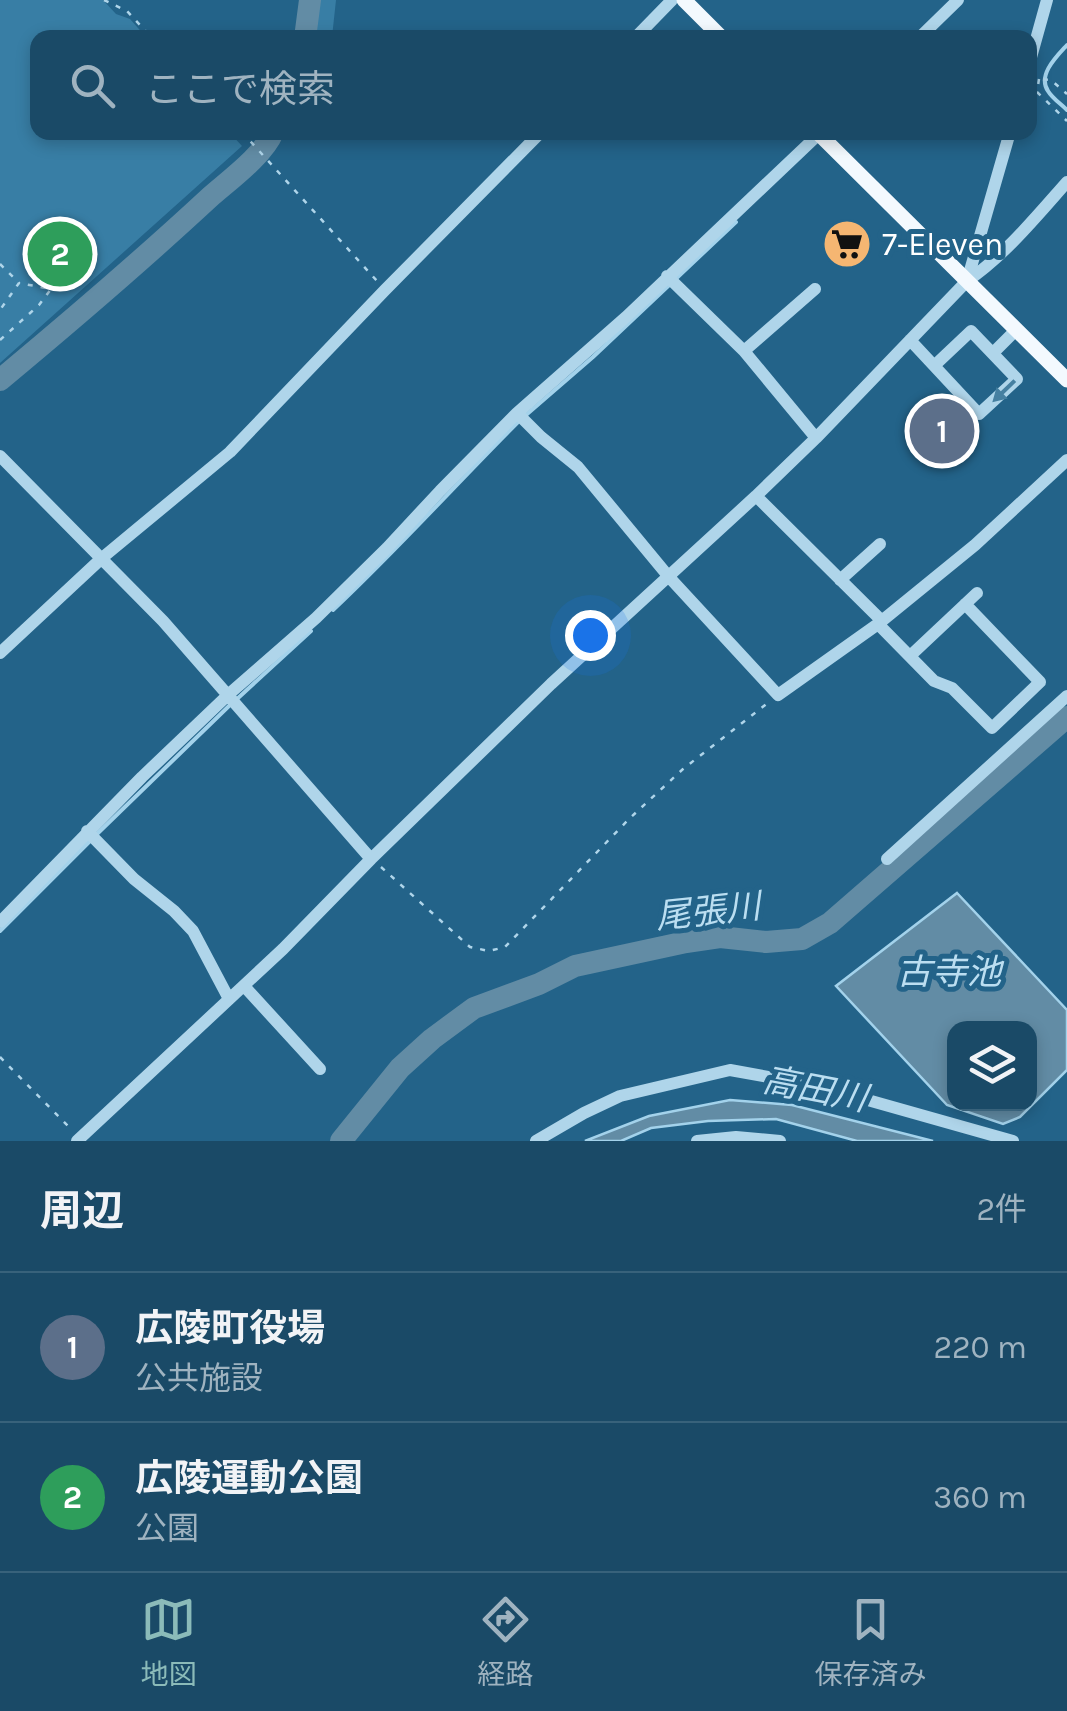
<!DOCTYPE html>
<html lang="ja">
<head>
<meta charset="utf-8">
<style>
  :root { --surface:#1a4a67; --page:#23516d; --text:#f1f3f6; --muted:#9fb3c0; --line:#38627b; --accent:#8bbbb9 }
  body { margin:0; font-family:Karla,"Noto Sans JP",sans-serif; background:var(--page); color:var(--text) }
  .controls { position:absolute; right:30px; bottom:30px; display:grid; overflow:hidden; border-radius:20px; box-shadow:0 5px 15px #0003 }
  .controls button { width:90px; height:90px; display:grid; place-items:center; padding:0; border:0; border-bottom:2px solid var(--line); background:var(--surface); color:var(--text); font:50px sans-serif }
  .you { position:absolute; left:590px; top:635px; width:35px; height:35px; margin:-25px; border:8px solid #fff; border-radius:50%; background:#1a73e8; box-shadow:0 0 0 15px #1a73e833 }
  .badge { display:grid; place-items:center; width:65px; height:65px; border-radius:50%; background:var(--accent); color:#fff; font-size:32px; font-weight:700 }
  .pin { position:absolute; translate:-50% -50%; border:5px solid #fff; box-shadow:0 2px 10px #0006 }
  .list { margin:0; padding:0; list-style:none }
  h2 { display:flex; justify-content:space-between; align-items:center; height:130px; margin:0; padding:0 40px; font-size:42px }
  h2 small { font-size:32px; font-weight:400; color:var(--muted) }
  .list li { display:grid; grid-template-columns:65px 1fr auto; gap:30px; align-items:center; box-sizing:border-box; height:150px; padding:0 40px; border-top:2px solid var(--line) }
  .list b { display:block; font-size:38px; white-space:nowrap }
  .list p { margin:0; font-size:32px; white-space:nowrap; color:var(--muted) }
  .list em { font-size:32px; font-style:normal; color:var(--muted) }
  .icon { flex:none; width:55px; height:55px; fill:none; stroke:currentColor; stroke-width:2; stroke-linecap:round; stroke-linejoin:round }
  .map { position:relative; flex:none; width:1067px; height:1141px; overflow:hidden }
  .search { position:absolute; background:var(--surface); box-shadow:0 5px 15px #0003; left:30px; right:30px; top:30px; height:110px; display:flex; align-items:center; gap:25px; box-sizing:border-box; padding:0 35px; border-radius:20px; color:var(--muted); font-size:38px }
  .sheet { height:430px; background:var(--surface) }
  nav { display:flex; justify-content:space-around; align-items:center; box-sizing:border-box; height:140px; border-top:2px solid var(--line); background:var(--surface); font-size:28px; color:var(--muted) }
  nav a { display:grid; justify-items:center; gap:5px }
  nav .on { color:var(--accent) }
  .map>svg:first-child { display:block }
</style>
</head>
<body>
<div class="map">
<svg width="1067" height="1141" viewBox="0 0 1067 1141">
  <rect width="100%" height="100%" fill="#236389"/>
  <!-- green -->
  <path fill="#387ea5" d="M0,0H103L116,14L130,19L146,37L38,38V132L230,133L242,146L0,363Z
    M319,0H336L332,37H315Z"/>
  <!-- water -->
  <path fill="#628ca5" stroke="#a3d2eb" stroke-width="2.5" fill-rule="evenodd" d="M957,893L1067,1010V1070L1020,1117L1003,1124L947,1105L836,986ZM954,1028H1030V1104H954Z
    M730,1100L792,1105L933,1141H857L776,1119L708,1121L651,1128L621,1141H585L649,1116Z"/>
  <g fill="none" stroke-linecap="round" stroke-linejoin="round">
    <!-- stream -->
    <path stroke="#a3d2eb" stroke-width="4" d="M1067,45C1057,56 1037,75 1048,91C1052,98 1061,104 1067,110
      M526,415L593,357L736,222
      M333,610C397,550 456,484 519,421
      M237,699L311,631
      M97,834L230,705
      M0,931L90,841"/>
    <!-- river -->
    <path stroke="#628ca5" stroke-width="22" d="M305,38L310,0
      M0,380C71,321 141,261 209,198C228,181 263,156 273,132
      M341,1141L400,1068L432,1039L474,1008L539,984L575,966L686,942L720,937L766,942L802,939L830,923L1067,717"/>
    <!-- path -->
    <path stroke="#afd5ea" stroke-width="2.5" stroke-dasharray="5 8" stroke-linecap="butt" d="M104,0L127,11L152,38
      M1030,78L1051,80L1067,94
      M1039,79L1037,92L1067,121
      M242,132L377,281
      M0,264L19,283L0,310
      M0,340L39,305L51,289L19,283
      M381,867L470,947L489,951L505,947L630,818L683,769L769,702
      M0,1057L73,1131"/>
    <!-- minor -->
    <path stroke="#afd5ea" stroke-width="12" d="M635,38L672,0
      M919,38L958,0
      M1030,61L1047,0
      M667,276L744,351L816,438
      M967,281L1010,132
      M910,340L979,414L1017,379L971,331L935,365
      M744,351L815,289
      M993,353L1017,329
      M517,413L541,437L578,467L669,577L778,695L878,624L975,545L1067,460
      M0,456L163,621L371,859
      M756,496L882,621
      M840,580L880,544
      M878,624L934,681L952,688L992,728L1040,682L965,604
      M0,653L102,558L230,452L385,290L541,132
      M910,656L977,593
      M87,831L134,879L174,911L193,931L229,999
      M887,859L1067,696
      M0,922L142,777L229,694L316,618L387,548L440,491L517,413L626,317L821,132
      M244,986L320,1069
      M77,1141L283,949L371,859L551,684L756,496L816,438L967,281C1005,255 1036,217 1067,182
      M536,1141L584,1113L620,1096L730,1070L818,1086L1013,1141
      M697,1141L736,1137L780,1141"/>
    <!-- major -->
    <path stroke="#f3f9fe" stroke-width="15" d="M684,0L722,38
      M817,132L1067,380"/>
  </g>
  <!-- one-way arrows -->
  <defs><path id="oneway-solid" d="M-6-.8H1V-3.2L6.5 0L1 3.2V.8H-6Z" transform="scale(2.5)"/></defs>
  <use fill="#4680a1" href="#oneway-solid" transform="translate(1004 391) rotate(136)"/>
  <!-- icons -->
  <defs>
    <g id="supermarket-disc" transform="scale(2.5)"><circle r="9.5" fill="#f5b672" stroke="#236389"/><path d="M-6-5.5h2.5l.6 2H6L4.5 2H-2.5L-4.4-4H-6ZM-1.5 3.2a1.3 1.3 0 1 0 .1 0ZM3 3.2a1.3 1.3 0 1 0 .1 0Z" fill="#111"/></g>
  </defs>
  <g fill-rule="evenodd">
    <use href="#supermarket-disc" x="847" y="244"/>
  </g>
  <g text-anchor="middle" stroke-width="10" stroke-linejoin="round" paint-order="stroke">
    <!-- poi labels -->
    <g font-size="32" fill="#fff" stroke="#236389" text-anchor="start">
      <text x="882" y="255">7-Eleven</text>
    </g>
    <!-- water labels -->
    <g font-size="35" font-style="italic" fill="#bbdef1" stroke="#236389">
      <text transform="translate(708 911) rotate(-6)" y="12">尾張川</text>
      <text x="949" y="984">古寺池</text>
      <text transform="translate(815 1089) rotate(11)" y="12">高田川</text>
    </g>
  </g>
</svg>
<div class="controls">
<button><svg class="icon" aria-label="layers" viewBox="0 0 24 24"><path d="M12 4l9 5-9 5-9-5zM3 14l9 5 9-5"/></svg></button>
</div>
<div class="you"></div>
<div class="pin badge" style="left:942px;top:431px;background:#5c6f8a">1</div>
<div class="pin badge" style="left:60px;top:254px;background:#2e9e5b">2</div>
<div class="search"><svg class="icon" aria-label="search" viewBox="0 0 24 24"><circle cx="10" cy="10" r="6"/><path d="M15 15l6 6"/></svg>ここで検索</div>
</div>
<section class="sheet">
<h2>周辺<small>2件</small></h2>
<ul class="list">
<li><span class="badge" style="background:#5c6f8a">1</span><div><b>広陵町役場</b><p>公共施設</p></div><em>220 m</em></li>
<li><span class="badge" style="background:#2e9e5b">2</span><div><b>広陵運動公園</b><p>公園</p></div><em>360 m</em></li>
</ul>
</section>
<nav>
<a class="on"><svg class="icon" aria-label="map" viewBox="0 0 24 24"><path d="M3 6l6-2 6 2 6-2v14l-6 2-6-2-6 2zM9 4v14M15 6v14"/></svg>地図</a>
<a><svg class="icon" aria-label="directions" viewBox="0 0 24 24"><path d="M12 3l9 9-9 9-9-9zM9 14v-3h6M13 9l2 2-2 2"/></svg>経路</a>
<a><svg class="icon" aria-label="saved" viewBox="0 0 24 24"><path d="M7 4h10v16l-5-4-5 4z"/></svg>保存済み</a>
</nav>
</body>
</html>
